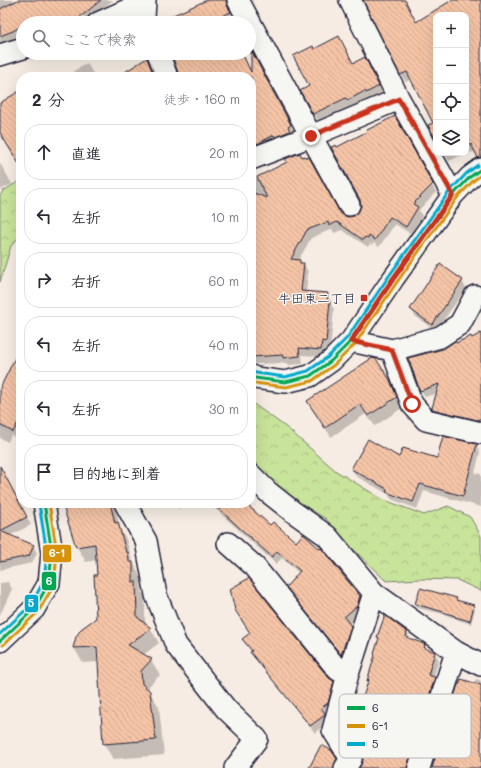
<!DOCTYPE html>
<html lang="ja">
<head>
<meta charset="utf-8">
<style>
  :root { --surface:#fff; --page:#f2f2f3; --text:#2b2b33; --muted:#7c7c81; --line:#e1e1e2 }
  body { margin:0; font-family:Mali,"Klee One",sans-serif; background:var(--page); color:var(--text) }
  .controls { position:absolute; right:12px; top:12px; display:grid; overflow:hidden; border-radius:8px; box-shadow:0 4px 16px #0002 }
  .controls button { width:36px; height:36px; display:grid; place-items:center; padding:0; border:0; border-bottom:1px solid var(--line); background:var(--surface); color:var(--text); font:20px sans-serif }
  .stop { position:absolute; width:12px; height:12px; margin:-9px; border:3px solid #c8321e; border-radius:50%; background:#fff }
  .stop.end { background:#c8321e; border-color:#fff; box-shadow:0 1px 4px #0008 }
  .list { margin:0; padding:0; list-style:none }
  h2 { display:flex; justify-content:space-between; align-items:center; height:52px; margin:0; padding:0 16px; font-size:17px }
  h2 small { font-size:13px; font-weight:400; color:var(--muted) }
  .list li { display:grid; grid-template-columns:26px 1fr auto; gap:12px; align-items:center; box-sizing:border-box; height:56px; margin:0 8px 8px; padding:0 8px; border:1px solid var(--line); border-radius:16px }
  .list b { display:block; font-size:15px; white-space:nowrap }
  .list em { font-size:13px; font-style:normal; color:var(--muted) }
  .icon { flex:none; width:22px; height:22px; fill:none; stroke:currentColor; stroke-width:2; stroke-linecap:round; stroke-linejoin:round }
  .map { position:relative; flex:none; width:481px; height:768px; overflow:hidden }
  .search { position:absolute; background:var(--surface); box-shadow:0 4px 16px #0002; left:16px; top:16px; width:240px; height:44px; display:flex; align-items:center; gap:10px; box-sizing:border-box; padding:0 14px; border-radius:22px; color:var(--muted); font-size:15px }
  .panel { position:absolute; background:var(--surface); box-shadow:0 4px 16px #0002; left:16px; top:72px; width:240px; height:436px; border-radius:16px }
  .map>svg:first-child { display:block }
</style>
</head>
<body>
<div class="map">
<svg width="481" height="768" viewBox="0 0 481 768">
  <defs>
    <pattern id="forest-crowns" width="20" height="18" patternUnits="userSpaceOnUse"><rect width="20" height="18" fill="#c8e39a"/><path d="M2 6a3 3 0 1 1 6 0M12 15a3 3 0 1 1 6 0" fill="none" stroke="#acc286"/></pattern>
    <pattern id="building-back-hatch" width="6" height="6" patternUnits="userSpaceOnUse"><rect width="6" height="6" fill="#f5c4a6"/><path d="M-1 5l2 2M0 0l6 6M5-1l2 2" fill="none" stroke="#d2a890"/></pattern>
  </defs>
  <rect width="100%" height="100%" fill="#f6ece3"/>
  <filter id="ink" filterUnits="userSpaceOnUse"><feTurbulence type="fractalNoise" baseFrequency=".025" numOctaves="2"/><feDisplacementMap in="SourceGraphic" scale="8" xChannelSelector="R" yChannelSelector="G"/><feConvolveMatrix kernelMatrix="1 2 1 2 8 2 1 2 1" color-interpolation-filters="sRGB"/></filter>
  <g filter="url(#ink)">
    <!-- forest -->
    <path fill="url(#forest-crowns)" stroke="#75826a" d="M21,180V235L11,246L0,282V196L3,191Z
      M251,402L287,428L336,471L382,499L424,515L448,506L470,517L481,536V591L457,580L420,579L386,581L351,547L326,519L294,499L272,481L251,461Z"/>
    <!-- shadow -->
    <path fill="#0003" d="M0,0H113L87,22L81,11L52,23H23V34L0,45Z
      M209,0H230L231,3L230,8L231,14L234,20L231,21L232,23H159Z
      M365,0H404L436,61V138L435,123L411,79L406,82L401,75Z
      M314,50L353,64L370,68L384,96L354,109L353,107L319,123L314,114L310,87Z
      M172,53H242L251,71L259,67L295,133L251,152V77H180Z
      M87,63L95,77H77L74,71Z
      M481,103V149L471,153L470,151L449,161L444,153H466V111Z
      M336,148L432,185L436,192L419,210L422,216L411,234L395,224L379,247L374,243L372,245L370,244L368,247L342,230L334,233L332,229L311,238L298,261H300L301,264H304L308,272L306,293L327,294L331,302V305L334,309L330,349H326L325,357L302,355L303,364L289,365L287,363L255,364L251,357V178L272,181L338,212L343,216L348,218L355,217L360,211L362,206L361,199Z
      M0,163L12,184L0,190Z
      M462,281L466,288L436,331L415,316L411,309Z
      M21,298V336L17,329Z
      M481,334V426L438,416L433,408L438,393L425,397L421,390Z
      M21,371V432L17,439L11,435L8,442L0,438V390Z
      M390,381L396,392L402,408L375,426L366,414L331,437L308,401Z
      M476,445L480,452L475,473L481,474V507L424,491L417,509L391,499L388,494L356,476L352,469L400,458L438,460Z
      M0,468L31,525L9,536L33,546L37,553L32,563L0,570Z
      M63,503H114L120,529L126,539L132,560L141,578L142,592L145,598V624L150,628L159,643L143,655L151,660L160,675L149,686V691L159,707L164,755L113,759L104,744L99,662L83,663L74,648L97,619L98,576L97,560L86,562L77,547Z
      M175,503H190L179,509Z
      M209,503H244L270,527L360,596L364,604L361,614L348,625L354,634L346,661L292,594L288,587L299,573L282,558L276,564Z
      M8,582L12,589L0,615V583Z
      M420,589L456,599L458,601L473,606L475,609L471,624L458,620L457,619L443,614L418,608L416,604Z
      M407,632L411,640L425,645L428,651L435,653L439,660L433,678H435L439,686L413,768H361L364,760L369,683L368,681L376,656Z
      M251,634L328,678L333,682L337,689L331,711L325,715L328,722L315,733L256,659L252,652L244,640Z
      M476,679L481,681V768H433L474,684Z"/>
    <!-- building -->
    <path fill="url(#building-back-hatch)" stroke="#22223b" d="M18,0H101L73,23H23V25L13,31L0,36V9Z
      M207,0H226L227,6L231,12L206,23H158V22Z
      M363,0H405L416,22L452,0H481V157L478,158L471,144L466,147V15H436V140L428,125L433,123L407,72L400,75Z
      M339,36L353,63L365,57L379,86L366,93L365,91L348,100L346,98L313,114L300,91L309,86L293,56L313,46L314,49Z
      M251,50L291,125L288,127L290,131L275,137L274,135L257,144L255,140L251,142V77H179L178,73L171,53H242L251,72Z
      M147,58L154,76L151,77H117Z
      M21,90V167L0,133V103Z
      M395,116L433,184L413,204L418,207L406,227L390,217L375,240L369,236L368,238L365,237L363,240L337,222L329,226L328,222L307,230L291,259L300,260V263H304L301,291L328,293L327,300L330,301L326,342L322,341L321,350L299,348L300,356L283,358V355L251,357V192L267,198L257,177L287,162L285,159L300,153L302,157L305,156L306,158L309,157L339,211L343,215L348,217L354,216L359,211L361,206L360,200L331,147L336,145L337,147L366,132L365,131Z
      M440,264L463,280L432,325L410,309Z
      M481,333V418L477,420L432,409V408L439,384L420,391L408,358L443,349L455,341L456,343L471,336L472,338Z
      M21,346V417L13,432L0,425V388Z
      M372,358L376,359L390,380L397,397L368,416L360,404L325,428L307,401Z
      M443,436L477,444L463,496L420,484L413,502L386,492L387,489L351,469L368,439L399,457L403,448L437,458Z
      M0,466L27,517L0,531L34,545L29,556L0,562Z
      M62,503H110L115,523L118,522L126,552H128L129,562H133V582L136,581L137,617L151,628L128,645L152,659L141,671L142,684L150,691L156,740L103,744L97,647L73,648L76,637L81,629L96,618L94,575H97L95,544L76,547Z
      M212,503H245L270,525L273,522L296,542L303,534L320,549L321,548L360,596L357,606L344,617L351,626L341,655L286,587L300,571L277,551L272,557Z
      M249,578L329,678L334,681L328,703L321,708L325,713V715L310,726L250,652L252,651L242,639L250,633L235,610L230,589Z
      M420,588L457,598L456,600L474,605L470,621L455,617V616L440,611L415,604Z
      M385,615L407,632L406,637L424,644L425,645L424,648L435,652L428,675L435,677L408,764L407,768H359L363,760L361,753L350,735L369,679L367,681L375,655L374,654L379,638L377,637Z
      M461,679L481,685V768H432L458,684L459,685Z
      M321,745L331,750L337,759L333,768H309Z"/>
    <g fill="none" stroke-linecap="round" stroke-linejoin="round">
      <!-- minor casing -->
      <g stroke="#22223b" stroke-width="24">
        <path id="minor" d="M238,0L311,136L349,205
          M350,0L399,99L453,195
          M98,23L145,2L144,17L146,23
          M158,53L167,77
          M0,55L23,48
          M251,159L311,136L399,99
          M351,341L392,350L440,337L460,324L475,296
          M392,350L412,404L426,420L481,433
          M251,376L255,378L285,382L310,376L331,361L351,341L393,279L453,195L470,177L481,169
          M251,475L268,492L292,511L327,536L374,593L456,652L481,665
          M125,503L146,541L156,595L176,645L226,709L257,739L235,768
          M228,543L255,567L338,670L348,674
          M0,641L34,609L49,583L52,553L44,503
          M345,768L351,759L333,730L348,674L374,593
          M419,768L456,652"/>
      </g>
      <!-- minor -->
      <use href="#minor" stroke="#f6f6f2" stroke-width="21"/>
      <!-- bus-1 casing -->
      <g stroke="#f6f6f2" stroke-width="6">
        <path id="bus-1" d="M251,376L255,378L285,382L310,376L331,361L351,341L393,279L453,195L470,177L481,169
          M0,641L34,609L49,583L52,553L44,503"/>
      </g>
      <!-- bus-2 casing -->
      <g stroke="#f6f6f2" stroke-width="6">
        <path id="bus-2" d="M251,382L254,383L286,387L312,381L334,365L355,344L397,282L457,198L473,181L481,175
          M3,645L38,612L54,585L57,553L49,503"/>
      </g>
      <!-- bus-3 casing -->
      <g stroke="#f6f6f2" stroke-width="6">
        <path id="bus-3" d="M253,372L256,373L285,377L308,371L328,357L347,338L389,276L449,192L467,173L478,165
          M0,634L30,606L44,581L47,553L39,504"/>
      </g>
      <!-- bus-1 -->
      <use href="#bus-1" stroke="#00a651" stroke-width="3"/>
      <!-- bus-2 -->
      <use href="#bus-2" stroke="#d79209" stroke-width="3"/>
      <!-- bus-3 -->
      <use href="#bus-3" stroke="#00a9ce" stroke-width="3"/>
    </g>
  </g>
  <g fill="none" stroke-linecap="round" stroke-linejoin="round" filter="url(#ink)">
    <!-- route -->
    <path stroke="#c8321e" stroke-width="5" d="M311,136L399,99L453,195L393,279L351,341L392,350L412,404"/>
  </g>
  <!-- markers -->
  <rect fill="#c8321e" stroke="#f6f6f2" stroke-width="1.5" x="360" y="294" width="8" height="8" rx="2"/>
  <g text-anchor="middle" stroke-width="3" stroke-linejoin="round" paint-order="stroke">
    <!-- poi labels -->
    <g font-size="13" fill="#22223b" stroke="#f6f6f2" text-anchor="end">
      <text x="356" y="303">牛田東二丁目</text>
    </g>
  </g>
  <!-- legend -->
  <rect x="339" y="694" width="132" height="64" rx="6" fill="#f6f6f2" stroke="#b6b6bb" stroke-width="1"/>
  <rect x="347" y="706" width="18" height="4" fill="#00a651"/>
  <rect x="347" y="724" width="18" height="4" fill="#d79209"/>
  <rect x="347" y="742" width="18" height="4" fill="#00a9ce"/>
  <g font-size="11" fill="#22223b">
    <text x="372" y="712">6</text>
    <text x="372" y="730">6-1</text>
    <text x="372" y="748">5</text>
  </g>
  <g stroke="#f6f6f2" stroke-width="1.5">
    <rect x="42" y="544" width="30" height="19" rx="4" fill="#d79209"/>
    <rect x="41" y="571" width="16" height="20" rx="4" fill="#00a651"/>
    <rect x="24" y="594" width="15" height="19" rx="4" fill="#00a9ce"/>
  </g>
  <g font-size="11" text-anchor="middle" font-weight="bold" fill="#fff">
    <text x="57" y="557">6-1</text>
    <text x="49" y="585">6</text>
    <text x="31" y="607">5</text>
  </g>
</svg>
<div class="controls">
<button>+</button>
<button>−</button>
<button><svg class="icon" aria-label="locate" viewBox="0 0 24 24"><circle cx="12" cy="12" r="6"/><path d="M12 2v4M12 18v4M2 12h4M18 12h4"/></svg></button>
<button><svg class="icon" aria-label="layers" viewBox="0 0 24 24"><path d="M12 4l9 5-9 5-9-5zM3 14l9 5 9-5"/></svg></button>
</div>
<div class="stop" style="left:412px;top:404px"></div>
<div class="stop end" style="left:311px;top:136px"></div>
<div class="search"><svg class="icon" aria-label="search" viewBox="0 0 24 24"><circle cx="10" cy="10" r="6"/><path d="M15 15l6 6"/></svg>ここで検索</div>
<section class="panel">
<h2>2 分<small>徒歩 · 160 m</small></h2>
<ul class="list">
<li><svg class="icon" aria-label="ahead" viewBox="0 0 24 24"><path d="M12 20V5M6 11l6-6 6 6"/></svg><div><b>直進</b></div><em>20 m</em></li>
<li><svg class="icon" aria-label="left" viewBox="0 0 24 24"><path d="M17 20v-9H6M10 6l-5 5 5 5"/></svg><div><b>左折</b></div><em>10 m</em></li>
<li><svg class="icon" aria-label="right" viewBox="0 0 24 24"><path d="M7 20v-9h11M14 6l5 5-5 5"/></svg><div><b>右折</b></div><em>60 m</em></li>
<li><svg class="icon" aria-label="left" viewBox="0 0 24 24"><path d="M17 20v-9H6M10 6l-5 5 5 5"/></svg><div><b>左折</b></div><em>40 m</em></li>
<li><svg class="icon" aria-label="left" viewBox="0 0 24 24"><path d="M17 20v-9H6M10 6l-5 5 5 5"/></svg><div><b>左折</b></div><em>30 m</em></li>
<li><svg class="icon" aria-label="arrive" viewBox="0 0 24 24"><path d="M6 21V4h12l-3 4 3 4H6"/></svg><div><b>目的地に到着</b></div></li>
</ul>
</section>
</div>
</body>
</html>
